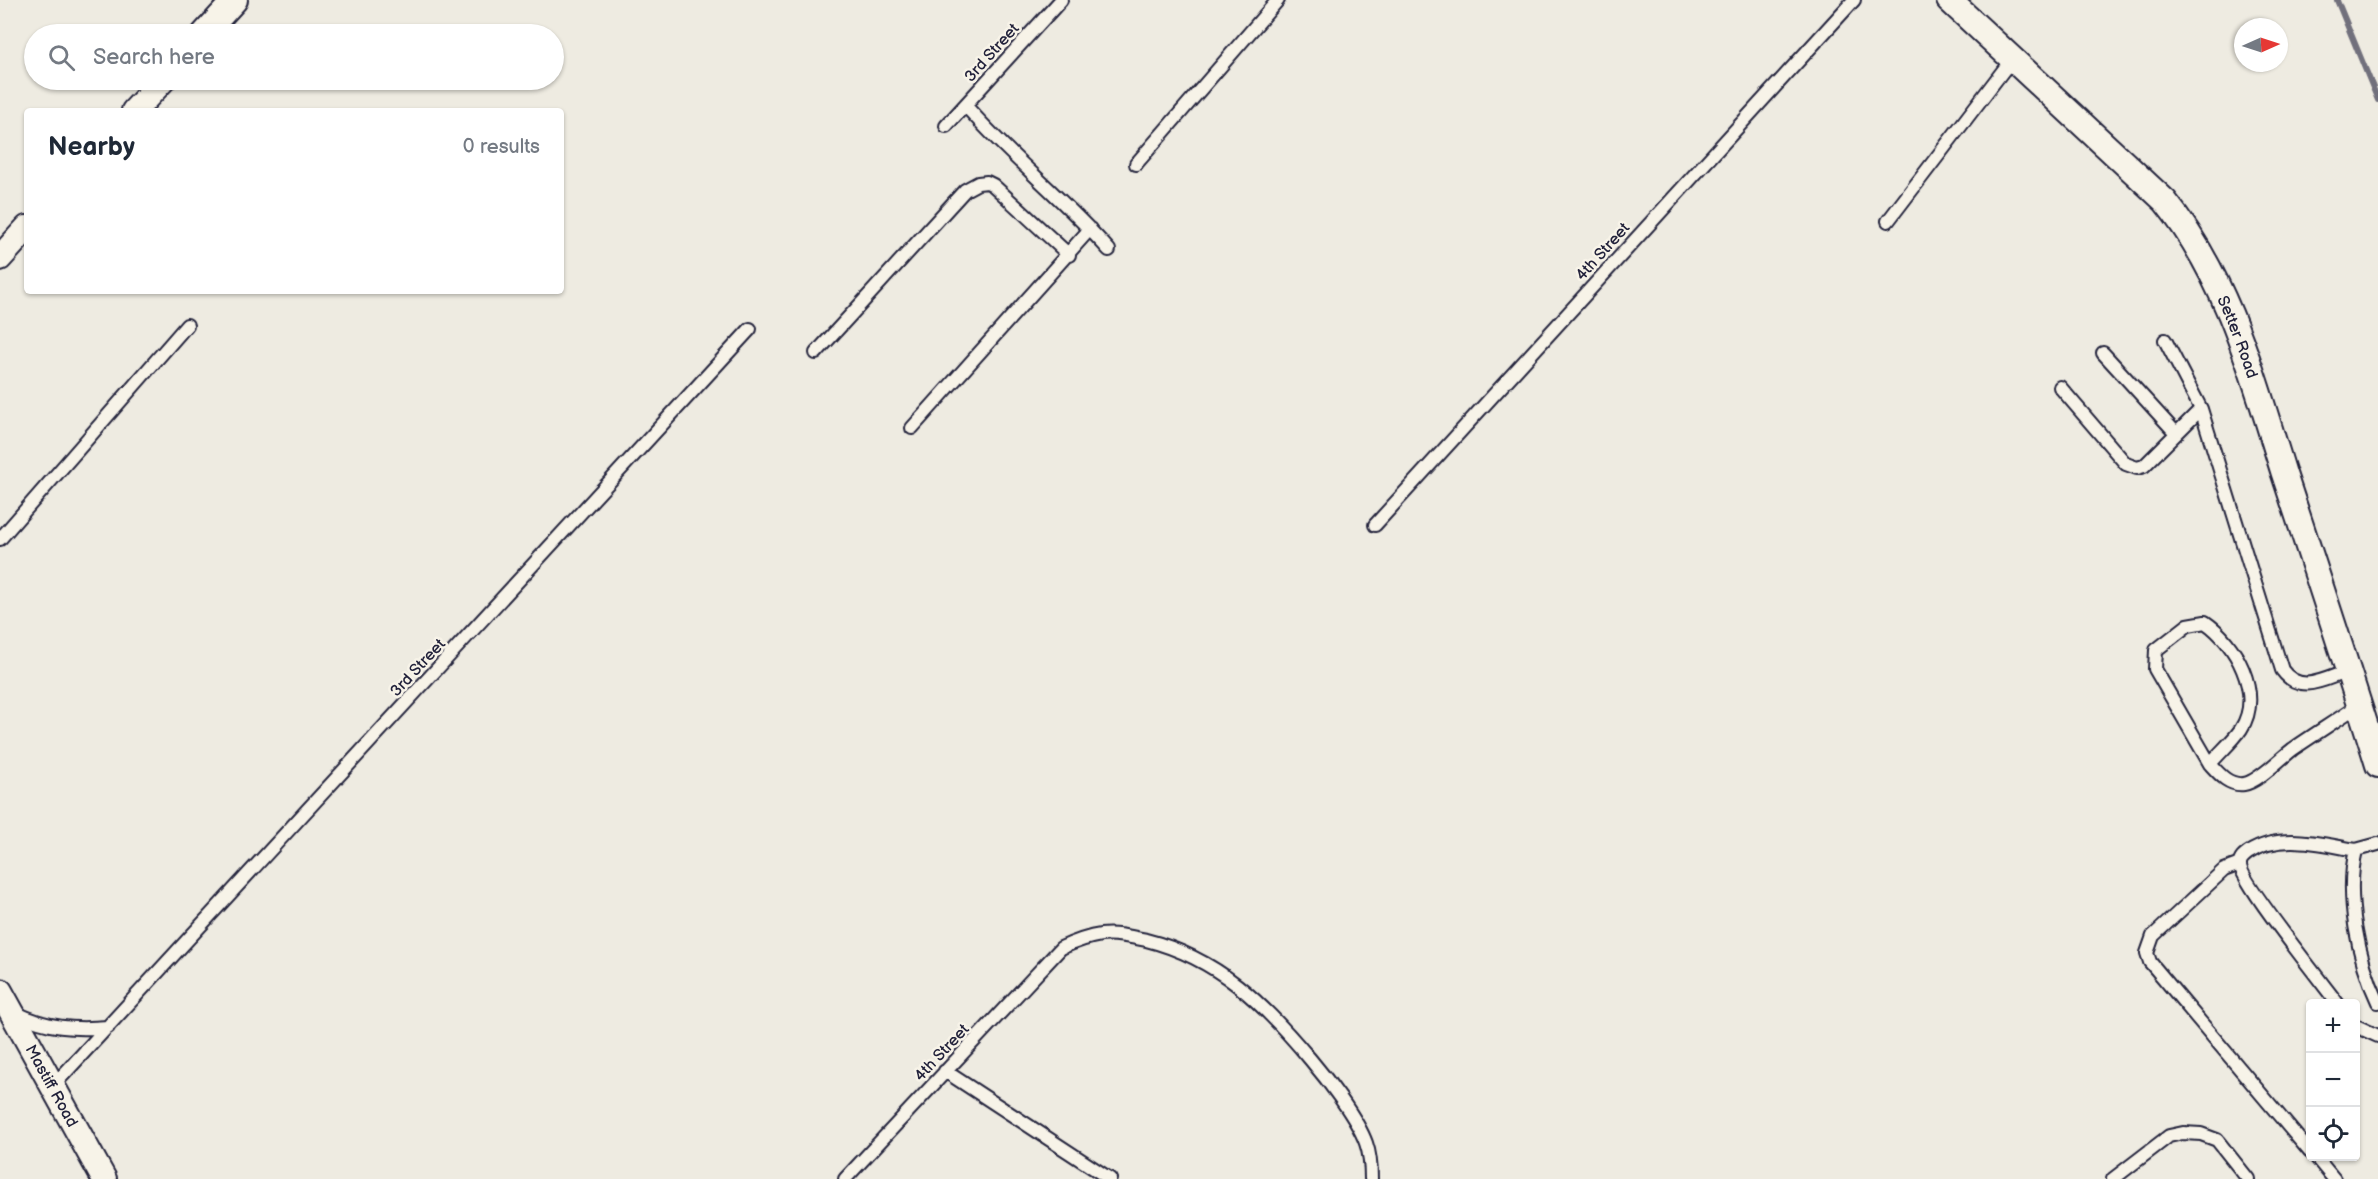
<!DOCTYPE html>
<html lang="en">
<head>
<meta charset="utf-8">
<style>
  :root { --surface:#fff; --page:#f2f2f3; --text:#1f2937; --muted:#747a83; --line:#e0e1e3 }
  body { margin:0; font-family:"Balsamiq Sans",sans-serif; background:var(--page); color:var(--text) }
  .controls { position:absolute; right:18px; bottom:18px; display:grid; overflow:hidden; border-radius:6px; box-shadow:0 2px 4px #0004 }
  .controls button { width:54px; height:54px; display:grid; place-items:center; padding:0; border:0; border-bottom:2px solid var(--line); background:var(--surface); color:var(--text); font:30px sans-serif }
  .compass { position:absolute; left:2234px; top:18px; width:54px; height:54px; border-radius:50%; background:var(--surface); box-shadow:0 2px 4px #0004; rotate:87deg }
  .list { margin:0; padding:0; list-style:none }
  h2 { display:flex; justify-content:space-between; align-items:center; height:78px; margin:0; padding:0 24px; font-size:26px }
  h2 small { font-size:20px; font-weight:400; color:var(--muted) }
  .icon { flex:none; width:33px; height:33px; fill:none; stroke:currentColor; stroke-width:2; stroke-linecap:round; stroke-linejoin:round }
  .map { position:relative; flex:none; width:2378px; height:1179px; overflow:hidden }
  .search { position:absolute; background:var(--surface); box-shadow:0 2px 4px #0004; left:24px; top:24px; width:540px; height:66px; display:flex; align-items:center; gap:15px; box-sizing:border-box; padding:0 21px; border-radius:33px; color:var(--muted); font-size:22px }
  .panel { position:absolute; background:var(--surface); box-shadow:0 2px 4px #0004; left:24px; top:108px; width:540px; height:186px; border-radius:6px }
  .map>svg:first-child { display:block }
</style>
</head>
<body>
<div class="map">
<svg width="2378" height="1179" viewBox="0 0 2378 1179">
  <rect width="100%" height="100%" fill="#eeebe1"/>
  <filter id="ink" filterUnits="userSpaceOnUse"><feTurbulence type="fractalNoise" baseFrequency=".0167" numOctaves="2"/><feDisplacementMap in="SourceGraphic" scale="12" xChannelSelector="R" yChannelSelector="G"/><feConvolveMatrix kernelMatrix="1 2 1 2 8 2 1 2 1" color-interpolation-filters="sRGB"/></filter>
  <g filter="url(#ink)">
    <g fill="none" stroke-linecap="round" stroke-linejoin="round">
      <!-- stream -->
      <path stroke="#716f7b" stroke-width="6" d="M2337,0L2378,100"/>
      <!-- service casing -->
      <g stroke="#22223b" stroke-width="16">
        <path id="service" d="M965,105C1010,157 1064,199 1109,250
          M946,126L1061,0
          M1136,164L1278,0
          M1888,221L2012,59
          M2165,340L2201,409L2282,670C2300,695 2324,679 2348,671
          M816,353L965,190L978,183L987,182L993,185L1069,255
          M2103,353L2176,433
          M2060,387L2126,464L2137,468L2144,466L2201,409
          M912,428L1090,229
          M1375,525L1854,0
          M0,539L187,325
          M2210,764C2220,752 2233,741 2241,729C2264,694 2235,642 2205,622L2188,625L2156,650L2155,669L2210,764C2219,774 2229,786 2244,784C2258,782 2281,758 2293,749C2315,734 2337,720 2359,705
          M2378,844L2356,850C2345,895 2358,960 2378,1002
          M2240,864L2224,870L2153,936L2147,953L2150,962L2310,1152
          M2338,1004C2323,984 2239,879 2240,864C2240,859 2244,856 2248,853C2280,832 2320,844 2356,850
          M16,1013C47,1028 74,1030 108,1027
          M2356,1026L2378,1036
          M945,1071L1110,1179
          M53,1086L750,329
          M2315,1156L2334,1179
          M845,1179L1061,948C1074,942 1087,937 1101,935C1115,933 1132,937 1146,940C1218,958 1264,1004 1310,1059C1327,1079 1357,1118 1366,1143C1370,1154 1371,1167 1371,1179
          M2113,1179L2169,1136L2183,1133L2201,1134L2217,1140L2248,1179"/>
      </g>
      <!-- minor casing -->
      <g stroke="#22223b" stroke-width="28">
        <g id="minor">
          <path id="s1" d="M1949,0L2165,201C2229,280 2254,379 2284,474C2316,571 2348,668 2378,765"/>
          <path d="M204,34L235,0"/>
          <path d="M134,111L163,80"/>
          <path d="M0,258L27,228"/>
          <path id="s2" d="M0,991L104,1179"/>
        </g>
      </g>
      <!-- service -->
      <use href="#service" stroke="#f7f3e8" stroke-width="12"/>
      <!-- minor -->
      <use href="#minor" stroke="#f7f3e8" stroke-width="24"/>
    </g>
  </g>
  <g text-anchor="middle" stroke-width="5" stroke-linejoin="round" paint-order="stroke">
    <!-- street labels -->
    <g font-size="16" fill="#22223b" stroke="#f7f3e8">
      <text transform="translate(991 52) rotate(-48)" y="6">3rd Street</text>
      <text transform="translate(1602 251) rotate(-48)" y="6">4th Street</text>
      <text dy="6" stroke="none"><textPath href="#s1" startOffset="450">Setter Road</textPath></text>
      <text transform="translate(417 667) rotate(-47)" y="6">3rd Street</text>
      <text transform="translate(941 1052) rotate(-47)" y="6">4th Street</text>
      <text dy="6" stroke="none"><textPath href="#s2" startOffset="108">Mastiff Road</textPath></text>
    </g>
  </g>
</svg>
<div class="controls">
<button>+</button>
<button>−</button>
<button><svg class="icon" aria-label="locate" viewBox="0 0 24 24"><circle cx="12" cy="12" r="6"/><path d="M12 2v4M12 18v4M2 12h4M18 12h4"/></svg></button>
</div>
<svg class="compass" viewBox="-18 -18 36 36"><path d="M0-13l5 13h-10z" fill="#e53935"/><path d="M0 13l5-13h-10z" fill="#747a83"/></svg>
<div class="search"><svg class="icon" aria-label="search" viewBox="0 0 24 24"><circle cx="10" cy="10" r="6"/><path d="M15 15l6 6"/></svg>Search here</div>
<section class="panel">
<h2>Nearby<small>0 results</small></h2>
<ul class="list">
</ul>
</section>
</div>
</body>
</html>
